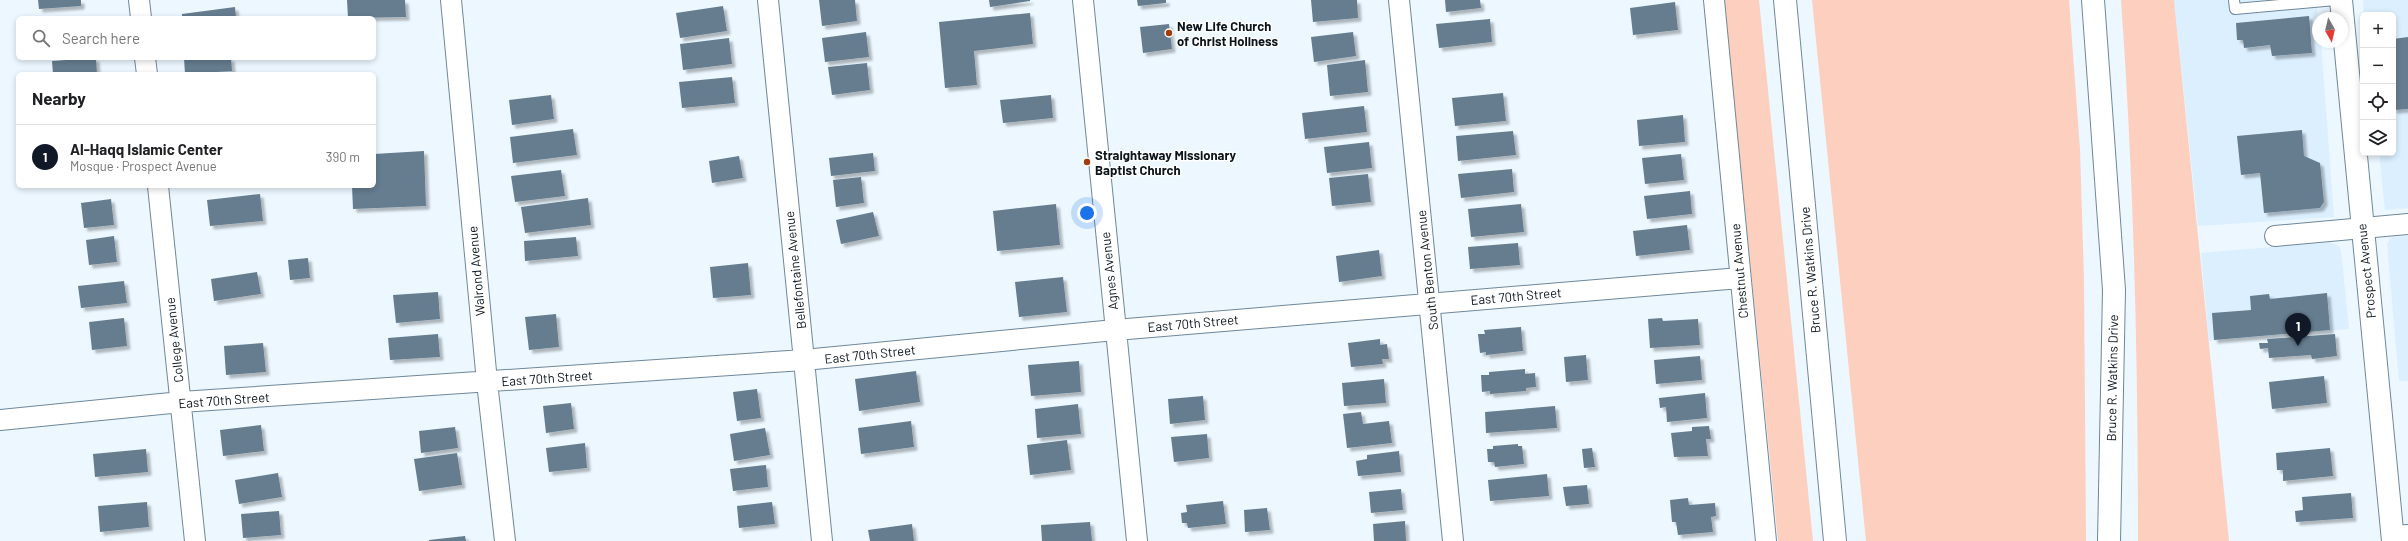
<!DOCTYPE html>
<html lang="en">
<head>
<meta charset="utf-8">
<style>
  :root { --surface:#fff; --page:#f6f6f6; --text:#202124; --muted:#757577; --line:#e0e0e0; --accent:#111827 }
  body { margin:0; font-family:Barlow,sans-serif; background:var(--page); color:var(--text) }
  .controls { position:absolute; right:12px; top:12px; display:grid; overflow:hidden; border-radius:6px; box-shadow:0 2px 6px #0003 }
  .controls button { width:36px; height:36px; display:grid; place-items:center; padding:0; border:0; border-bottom:1px solid var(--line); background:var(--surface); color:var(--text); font:20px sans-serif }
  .compass { position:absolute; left:2312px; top:12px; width:36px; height:36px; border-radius:50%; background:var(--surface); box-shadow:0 2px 6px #0003; rotate:172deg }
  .you { position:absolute; left:1087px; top:213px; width:14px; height:14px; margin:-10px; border:3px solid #fff; border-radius:50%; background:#1a73e8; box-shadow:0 0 0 6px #1a73e833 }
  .badge { display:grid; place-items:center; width:26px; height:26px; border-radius:50%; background:var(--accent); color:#fff; font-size:13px; font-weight:700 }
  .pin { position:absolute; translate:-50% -33px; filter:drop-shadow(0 1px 2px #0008) }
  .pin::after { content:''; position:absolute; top:21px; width:14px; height:12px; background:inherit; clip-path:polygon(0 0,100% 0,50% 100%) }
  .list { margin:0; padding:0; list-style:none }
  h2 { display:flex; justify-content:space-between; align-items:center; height:52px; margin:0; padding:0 16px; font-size:17px }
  h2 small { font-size:13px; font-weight:400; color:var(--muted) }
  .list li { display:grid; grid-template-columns:26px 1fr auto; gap:12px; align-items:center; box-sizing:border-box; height:64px; padding:0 16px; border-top:1px solid var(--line) }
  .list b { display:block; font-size:15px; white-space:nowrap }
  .list p { margin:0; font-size:13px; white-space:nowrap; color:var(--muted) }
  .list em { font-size:13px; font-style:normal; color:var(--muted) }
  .icon { flex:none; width:22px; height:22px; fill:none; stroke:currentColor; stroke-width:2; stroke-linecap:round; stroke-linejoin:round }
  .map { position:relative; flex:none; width:2408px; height:541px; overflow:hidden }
  .search { position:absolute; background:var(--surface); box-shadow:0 2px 6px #0003; left:16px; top:16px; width:360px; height:44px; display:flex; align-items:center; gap:10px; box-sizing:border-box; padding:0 14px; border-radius:6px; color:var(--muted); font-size:15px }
  .panel { position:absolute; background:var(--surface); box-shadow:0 2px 6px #0003; left:16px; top:72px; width:360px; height:116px; border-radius:6px }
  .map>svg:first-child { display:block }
</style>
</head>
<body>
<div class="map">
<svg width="2408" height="541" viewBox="0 0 2408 541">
  <defs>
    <filter id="shadow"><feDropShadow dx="3.5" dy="3.5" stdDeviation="1" flood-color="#0004"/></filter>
  </defs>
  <rect width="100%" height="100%" fill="#ecf7ff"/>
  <!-- built -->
  <path fill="#dbefff" d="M2174,0H2317L2318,42H2321L2334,217L2198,226Z
    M2363,0H2408V208L2385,210L2379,153H2393V15H2364Z
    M2408,236V381H2399L2387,244L2391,237Z
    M2329,242L2339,246L2341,251L2349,329L2209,341L2201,253Z"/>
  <!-- green -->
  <path fill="#fccfbe" d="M1724,0H1759L1813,541H1778Z
    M1812,0H2069L2080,149L2084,281L2086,541H1866Z
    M2121,0H2174L2229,541H2138C2138,360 2134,180 2121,0Z"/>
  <!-- building -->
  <path fill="#657d8f" filter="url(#shadow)" d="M38,0H81V6L39,9Z
    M347,0H405L406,17L348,18Z
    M819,0H855L857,21L822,26Z
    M989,0H1030V1L990,7Z
    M1137,0H1166V3L1138,6Z
    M1311,0H1357L1358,18L1313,22Z
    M1445,0H1480L1481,8L1446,12Z
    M1675,2L1678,30L1633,35L1630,8Z
    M723,6L727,31L680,38L676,13Z
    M235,7L236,18H182V14Z
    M1030,13L1033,44L974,51L977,85L945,88L939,22Z
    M2309,16L2312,53L2272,56L2270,45L2244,48L2243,40H2237L2236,23Z
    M1490,19L1492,42L1439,48L1436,24Z
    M1169,24L1172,49L1143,53L1140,27Z
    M866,32L869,57L825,62L822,38Z
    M1353,32L1356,56L1314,62L1311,37Z
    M2408,37V109L2393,110V39Z
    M729,38L732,64L683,70L680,44Z
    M96,58L97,74H53L52,61Z
    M184,58H231L232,71L185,74Z
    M1365,60L1368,92L1330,96L1327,65Z
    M867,63L870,90L832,95L828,67Z
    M732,77L735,103L682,108L679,82Z
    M1503,93L1506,121L1455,126L1452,98Z
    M551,95L554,119L512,125L509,100Z
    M1051,95L1053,118L1003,123L1000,100Z
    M1364,106L1367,132L1305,139L1302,113Z
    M1683,115L1685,142L1639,146L1637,120Z
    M573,129L577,155L513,163L510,137Z
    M2302,130L2304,156L2320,163L2324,202L2320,208L2264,213L2260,173L2241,175L2237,136Z
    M1513,131L1516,155L1458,161L1456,136Z
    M1369,142L1372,168L1327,173L1324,147Z
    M424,151L426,206L353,209L352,186H374V154Z
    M873,153L875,171L831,176L829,158Z
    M1681,154L1684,180L1645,184L1642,158Z
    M739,156L743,178L712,183L709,161Z
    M1512,169L1514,192L1461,198L1458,174Z
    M561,170L565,196L515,202L511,176Z
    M1368,174L1371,202L1332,206L1329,178Z
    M861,177L864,203L836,207L833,180Z
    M1690,191L1692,214L1647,219L1644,196Z
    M260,194L263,221L210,226L207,200Z
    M588,198L591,225L525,233L521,207Z
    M111,199L114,225L84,228L81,203Z
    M1056,204L1060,245L997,251L993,211Z
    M1521,204L1524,232L1471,237L1468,209Z
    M873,212L879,236L841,244L836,220Z
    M1687,225L1690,250L1636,256L1633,231Z
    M114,236L117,262L89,265L86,240Z
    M576,237L578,256L525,261L524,241Z
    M1518,243L1520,265L1470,269L1468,247Z
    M1379,250L1382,276L1339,282L1336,256Z
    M308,258L310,278L290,280L288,260Z
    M748,263L751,295L713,298L710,267Z
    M257,272L261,294L214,301L211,279Z
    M1063,277L1067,312L1019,317L1015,282Z
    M124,281L127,303L81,308L78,286Z
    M438,292L440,319L396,323L393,295Z
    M2327,293L2330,330L2214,340L2212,313L2251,310L2250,296L2269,294L2270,299Z
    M556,314L559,347L529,350L525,317Z
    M124,318L127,346L92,350L89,322Z
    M1662,318L1663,321L1698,319L1700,345L1650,348L1648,319Z
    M1521,327L1523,351L1486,355V352L1480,353L1478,334H1485L1484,330Z
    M438,334L440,357L390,360L388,338Z
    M2335,334L2337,356L2312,359L2311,355L2269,358L2268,348L2260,349L2259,343H2268L2267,339Z
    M1380,339V345L1387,344L1389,359H1382L1383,364L1351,367L1348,343Z
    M263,343L266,372L226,375L224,346Z
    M1586,355L1588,380L1566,382L1564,357Z
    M1700,356L1702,380L1656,384L1654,360Z
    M1079,361L1081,392L1031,396L1028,365Z
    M1525,369V374L1535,373L1536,387L1526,388V391L1490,394V391L1482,392L1481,375H1489V372Z
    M916,371L920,402L859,411L855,379Z
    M2324,376L2327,403L2272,409L2269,382Z
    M1384,379L1386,403L1344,406L1342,383Z
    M757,389L761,418L737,421L733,392Z
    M1705,393L1707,418L1667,422L1666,407L1660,408L1659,398Z
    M1203,396L1205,420L1170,424L1168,399Z
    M571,403L574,429L546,433L543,406Z
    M1078,404L1081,434L1037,438L1035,409Z
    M1555,406L1557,428L1486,433L1485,412Z
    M1361,412L1363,424L1389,421L1392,443L1347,448L1343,414Z
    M911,421L914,447L861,454L858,428Z
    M261,425L264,451L223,456L220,430Z
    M1709,426L1711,439H1706L1708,456L1674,457L1671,433L1692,431V427Z
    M455,427L458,448L421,453L419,431Z
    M765,428L770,455L734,461L730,434Z
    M1207,434L1209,458L1174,462L1171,437Z
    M1067,440L1071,470L1030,475L1027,445Z
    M585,443L587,468L549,472L546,448Z
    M1518,444V446H1522L1524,464L1495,467L1494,462H1488L1487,449H1493V446Z
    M1592,448L1595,467L1584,468L1582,449Z
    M2330,448L2333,476L2283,481V470H2277L2276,453Z
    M146,449L148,472L95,477L93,454Z
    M1399,451L1401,472L1358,476L1356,461L1367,459V455Z
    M457,453L462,485L419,491L414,459Z
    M766,465L768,487L733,491L730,469Z
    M278,473L282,497L239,504L235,480Z
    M1547,474L1549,496L1490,501L1488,480Z
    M1587,485L1589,504L1566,506L1563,487Z
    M1401,489L1403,510L1371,513L1369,492Z
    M2351,493L2353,518L2296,522L2295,511L2303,510L2302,497Z
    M1688,498L1689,505L1715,503L1716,516L1711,517L1713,532L1678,535L1676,522H1672L1670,500Z
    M1223,501L1226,524L1188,528L1187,523H1182L1181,513L1187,512L1186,505Z
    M147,502L149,527L100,532L98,506Z
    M772,502L775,524L739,528L737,506Z
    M1267,508L1270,530L1245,532L1244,510Z
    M279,511L281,535L243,538L241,514Z
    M1405,521L1406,541H1374L1373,524Z
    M1090,522L1092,541H1042L1041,525Z
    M912,524L914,541H870L868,530Z
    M465,536L466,541H429V540Z"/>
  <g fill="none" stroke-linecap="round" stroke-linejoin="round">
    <!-- lane casing -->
    <g stroke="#6f879a" stroke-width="12">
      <path id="lane" d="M2234,0L2235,9L2336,0"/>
    </g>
    <!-- street casing -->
    <g stroke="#6f879a" stroke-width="22">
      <path id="street" d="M139,0L141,18
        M451,0L487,382L505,541
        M768,0L822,541
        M1083,0L1137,541
        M1399,0L1453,541
        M1714,0L1766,541
        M145,58L147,74
        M158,186L195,541
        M2275,236L2408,224
        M0,420L181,402L804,360L1115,330L1740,278
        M2392,536L2408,535"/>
    </g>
    <!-- secondary casing -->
    <g stroke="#6f879a" stroke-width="24">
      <path id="secondary" d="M2341,0L2393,541"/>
    </g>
    <!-- highway casing -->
    <g stroke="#6f879a" stroke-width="24">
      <path id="highway" d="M1785,0L1835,541
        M2093,0L2114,290L2109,541"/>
    </g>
    <!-- lane -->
    <use href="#lane" stroke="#fff" stroke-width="10"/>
    <!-- street -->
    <use href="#street" stroke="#fff" stroke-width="20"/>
    <!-- secondary -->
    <use href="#secondary" stroke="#fff" stroke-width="22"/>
    <!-- highway -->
    <use href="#highway" stroke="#fff" stroke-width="22"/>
  </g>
  <!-- markers -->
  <g fill="#a13c0e" stroke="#fff" stroke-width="1.5">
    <circle cx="1169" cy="33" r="4"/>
    <circle cx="1087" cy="162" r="4"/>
  </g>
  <g text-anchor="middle" stroke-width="3" stroke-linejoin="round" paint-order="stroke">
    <!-- poi labels -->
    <g font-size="13" font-weight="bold" fill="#0c151c" stroke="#fff" text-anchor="start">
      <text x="1177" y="31">New Life Church<tspan x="1177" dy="15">of Christ Holiness</tspan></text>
      <text x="1095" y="160">Straightaway Missionary<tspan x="1095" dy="15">Baptist Church</tspan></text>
    </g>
    <!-- street labels -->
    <g font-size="13" fill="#0c151c" stroke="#fff">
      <text transform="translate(795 270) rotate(-96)" y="5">Bellefontaine Avenue</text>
      <text transform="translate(1427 270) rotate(-96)" y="5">South Benton Avenue</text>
      <text transform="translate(1810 270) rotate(-95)" y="5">Bruce R. Watkins Drive</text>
      <text transform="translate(476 271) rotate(-95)" y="5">Walrond Avenue</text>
      <text transform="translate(1109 271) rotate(-96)" y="5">Agnes Avenue</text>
      <text transform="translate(1739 271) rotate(-95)" y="5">Chestnut Avenue</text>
      <text transform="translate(2366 271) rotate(-96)" y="5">Prospect Avenue</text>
      <text transform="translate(1516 296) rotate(-5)" y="5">East 70th Street</text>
      <text transform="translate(1193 323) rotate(-5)" y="5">East 70th Street</text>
      <text transform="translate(174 340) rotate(-96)" y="5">College Avenue</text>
      <text transform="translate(870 354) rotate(-6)" y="5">East 70th Street</text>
      <text transform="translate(547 378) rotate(-4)" y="5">East 70th Street</text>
      <text transform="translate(2112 378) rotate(-89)" y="5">Bruce R. Watkins Drive</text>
      <text transform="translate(224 400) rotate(-4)" y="5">East 70th Street</text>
    </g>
  </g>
</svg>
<div class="controls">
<button>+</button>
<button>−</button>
<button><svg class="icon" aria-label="locate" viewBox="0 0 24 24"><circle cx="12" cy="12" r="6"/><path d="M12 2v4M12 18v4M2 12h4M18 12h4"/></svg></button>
<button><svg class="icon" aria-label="layers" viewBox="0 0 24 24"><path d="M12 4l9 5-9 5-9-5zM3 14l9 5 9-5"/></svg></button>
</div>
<svg class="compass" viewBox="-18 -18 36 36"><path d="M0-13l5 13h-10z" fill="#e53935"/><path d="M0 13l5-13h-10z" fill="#757577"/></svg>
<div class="you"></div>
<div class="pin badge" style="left:2298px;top:346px">1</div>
<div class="search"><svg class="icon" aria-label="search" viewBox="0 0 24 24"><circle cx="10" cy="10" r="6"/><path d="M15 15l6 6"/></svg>Search here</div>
<section class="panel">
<h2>Nearby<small></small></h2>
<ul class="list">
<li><span class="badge">1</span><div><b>Al-Haqq Islamic Center</b><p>Mosque · Prospect Avenue</p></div><em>390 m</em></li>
</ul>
</section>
</div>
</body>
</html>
